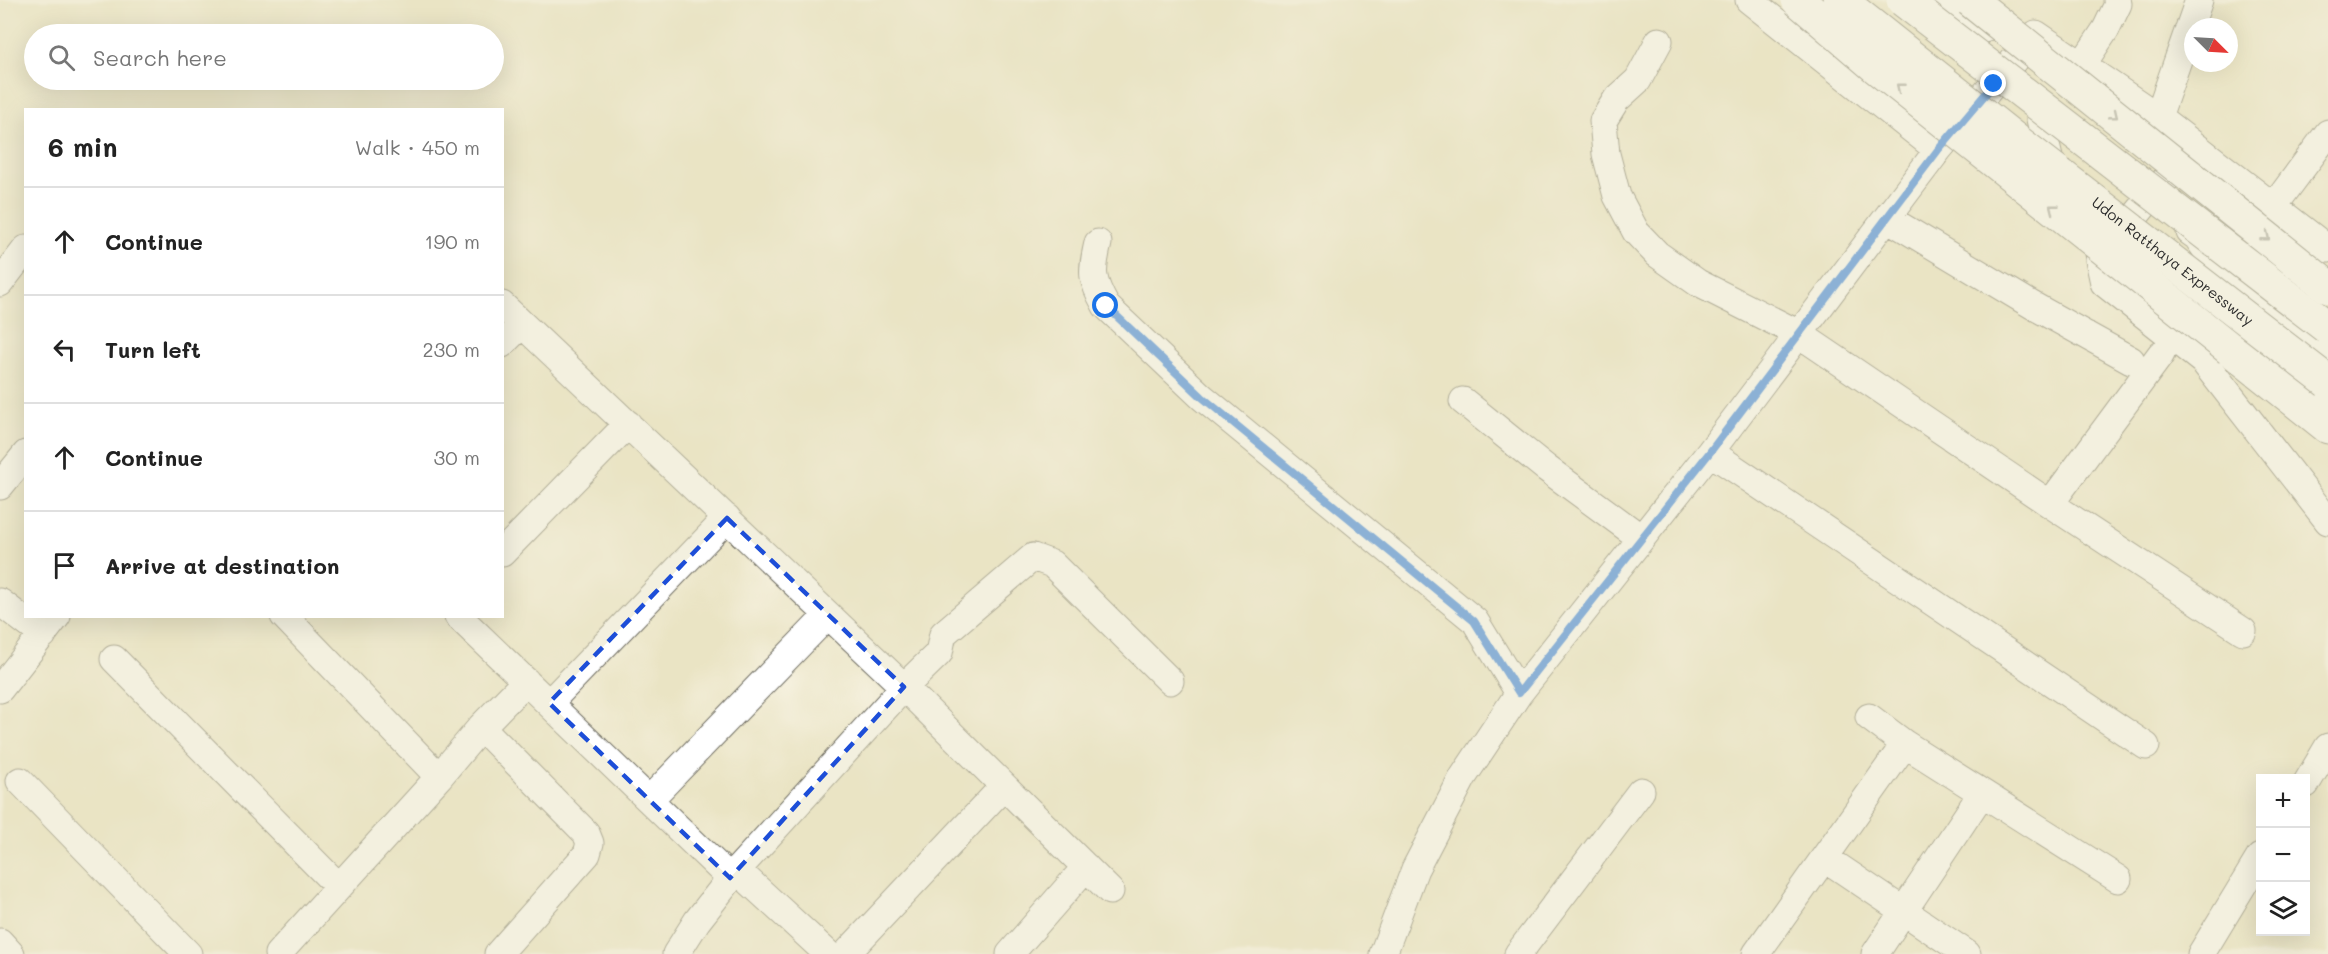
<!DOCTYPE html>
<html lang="en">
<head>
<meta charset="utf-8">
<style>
  :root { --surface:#fff; --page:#f6f6f6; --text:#222; --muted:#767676; --line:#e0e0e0 }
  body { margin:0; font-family:Mali,sans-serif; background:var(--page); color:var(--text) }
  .controls { position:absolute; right:18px; bottom:18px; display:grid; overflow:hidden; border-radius:0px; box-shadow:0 6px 24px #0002 }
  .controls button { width:54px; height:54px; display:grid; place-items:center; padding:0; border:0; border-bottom:2px solid var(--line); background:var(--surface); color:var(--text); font:30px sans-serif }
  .compass { position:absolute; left:2184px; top:18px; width:54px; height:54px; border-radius:50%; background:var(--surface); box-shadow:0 6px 24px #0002; rotate:114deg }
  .stop { position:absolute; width:18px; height:18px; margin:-14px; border:4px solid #1a73e8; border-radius:50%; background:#fff }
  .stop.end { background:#1a73e8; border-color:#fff; box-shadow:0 2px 6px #0008 }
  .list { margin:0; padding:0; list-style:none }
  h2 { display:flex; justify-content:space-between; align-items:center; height:78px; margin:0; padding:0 24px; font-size:26px }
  h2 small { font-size:20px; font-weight:400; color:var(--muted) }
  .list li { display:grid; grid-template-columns:39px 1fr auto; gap:18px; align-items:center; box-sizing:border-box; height:108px; padding:0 24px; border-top:2px solid var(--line) }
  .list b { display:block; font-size:22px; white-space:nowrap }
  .list em { font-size:20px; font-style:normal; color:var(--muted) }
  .icon { flex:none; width:33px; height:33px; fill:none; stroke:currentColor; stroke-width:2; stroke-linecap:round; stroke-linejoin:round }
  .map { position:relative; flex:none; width:2328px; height:954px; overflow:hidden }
  .search { position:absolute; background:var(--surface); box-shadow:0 6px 24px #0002; left:24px; top:24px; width:480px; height:66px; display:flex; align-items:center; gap:15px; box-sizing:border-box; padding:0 21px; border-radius:33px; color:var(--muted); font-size:22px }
  .panel { position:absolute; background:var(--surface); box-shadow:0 6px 24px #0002; left:24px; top:108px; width:480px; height:510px; border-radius:0px }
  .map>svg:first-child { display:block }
</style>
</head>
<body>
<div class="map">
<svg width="2328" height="954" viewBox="0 0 2328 954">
  <rect width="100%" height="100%" fill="#fbf7ec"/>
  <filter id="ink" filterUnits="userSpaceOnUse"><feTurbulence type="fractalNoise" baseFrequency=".0167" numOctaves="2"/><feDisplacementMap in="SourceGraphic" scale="12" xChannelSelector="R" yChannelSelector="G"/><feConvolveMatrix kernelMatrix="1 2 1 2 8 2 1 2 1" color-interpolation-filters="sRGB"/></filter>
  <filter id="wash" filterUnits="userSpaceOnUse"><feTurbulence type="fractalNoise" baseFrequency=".008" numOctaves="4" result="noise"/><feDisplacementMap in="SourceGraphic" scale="24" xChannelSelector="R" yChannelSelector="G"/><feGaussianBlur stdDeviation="1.35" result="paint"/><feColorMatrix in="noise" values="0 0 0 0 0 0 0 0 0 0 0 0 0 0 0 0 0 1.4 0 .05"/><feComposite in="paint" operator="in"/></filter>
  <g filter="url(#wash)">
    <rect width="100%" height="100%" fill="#eae4c4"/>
  </g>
  <g filter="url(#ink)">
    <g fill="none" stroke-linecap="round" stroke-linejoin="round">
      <!-- minor casing -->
      <g stroke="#6e6c61" stroke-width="29">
        <path id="minor" d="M1749,0L1938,150
          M1946,0L1984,29
          M1659,41L1638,80L1616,100L1603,121L1606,154L1617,196L1636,232L1657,254L1698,283L1799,334L2050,504L2243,631
          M2082,65L2106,29L2118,4L2117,0
          M2158,117L2199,0
          M2040,119L2050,162L2060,176
          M2189,151L2099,260L2104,283L2204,362L2328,521
          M2274,206L2328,133
          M1887,218L2032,305L2131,360
          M2190,232L2197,237L2213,260L2328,349
          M1098,243C1091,273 1091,279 1106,306L1202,397L1475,621L1519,693
          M0,283L26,249
          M2188,295L2328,401
          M502,305L904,687L1110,891
          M502,344L522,324
          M1463,401L1546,468L1641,538
          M1710,452L2146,746
          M0,486L26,454
          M2050,504L2161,354
          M502,553L628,424
          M0,602L43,635
          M284,616L439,777
          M458,616L730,878
          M114,659L339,887
          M0,689L57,616
          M549,703L727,518
          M1869,717L1905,744L2118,879
          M481,727L586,833L590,843L587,854L498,954
          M20,781L188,954
          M2306,784L2328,747
          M649,800L828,615
          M1825,858L1967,954
          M737,870L828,954
          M0,942L11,954
          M278,954L439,777L481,727L526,681
          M676,954L697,921L737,870L904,687L939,653L943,634L1033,557L1052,564L1170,681
          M846,954L1004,786
          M1010,954L1086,867
          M1383,954L1415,869L1463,777L1519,693L1710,452L1938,150L2036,34L2158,117L2328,249
          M1518,954L1641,791
          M1756,954L1905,744
          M1875,954L1982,793
          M2201,954L2260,857"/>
      </g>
      <!-- highway casing -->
      <g stroke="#6e6c61" stroke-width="35">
        <path id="highway" d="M2230,349L2328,427"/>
      </g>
      <!-- minor -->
      <use href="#minor" stroke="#fff" stroke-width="27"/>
      <!-- highway -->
      <use href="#highway" stroke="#fff" stroke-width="33"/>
      <!-- highway-bridge casing -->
      <g stroke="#6e6c61" stroke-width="35" stroke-linecap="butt">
        <g id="highway-bridge">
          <path d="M1798,0L1876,67L2230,349"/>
          <path id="s1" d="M1840,0L2018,142L2328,382"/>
          <path d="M1903,0L2328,328"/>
          <path d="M1970,0L2328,287"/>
        </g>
      </g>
      <!-- highway-bridge -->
      <use href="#highway-bridge" stroke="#fff" stroke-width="33"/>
    </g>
    <!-- one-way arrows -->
    <defs><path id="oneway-chevron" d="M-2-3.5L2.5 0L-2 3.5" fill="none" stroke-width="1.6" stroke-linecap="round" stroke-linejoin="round" transform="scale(1.5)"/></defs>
    <g stroke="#a0a0a0">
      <use href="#oneway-chevron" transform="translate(1900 87) rotate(-141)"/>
      <use href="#oneway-chevron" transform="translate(2114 115) rotate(39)"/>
      <use href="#oneway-chevron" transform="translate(2053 208) rotate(-142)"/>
      <use href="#oneway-chevron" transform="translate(2266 237) rotate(39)"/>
    </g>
  </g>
  <g fill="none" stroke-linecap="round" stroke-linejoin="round" filter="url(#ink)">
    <!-- route -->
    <path stroke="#1a73e8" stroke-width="8" d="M1106,306L1202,397L1474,621L1519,693L1710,452L1938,150L1994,84"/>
  </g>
  <!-- marked area -->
  <path d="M0 0H2328V954H0ZM727,518L904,687L730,878L549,703Z" fill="#eae4c4" fill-opacity=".55" fill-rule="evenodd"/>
  <path fill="none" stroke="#1d4ed8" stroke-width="4.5" stroke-dasharray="12 8" stroke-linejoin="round" d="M727,518L904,687L730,878L549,703Z"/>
  <g text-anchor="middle" stroke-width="5" stroke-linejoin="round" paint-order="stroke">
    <!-- street labels -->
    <g font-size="15" fill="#2b2b2b" stroke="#fbf7ec">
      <text dy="5" stroke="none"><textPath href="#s1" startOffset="423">Udon Ratthaya Expressway</textPath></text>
    </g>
  </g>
</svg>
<div class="controls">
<button>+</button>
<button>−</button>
<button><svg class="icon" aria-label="layers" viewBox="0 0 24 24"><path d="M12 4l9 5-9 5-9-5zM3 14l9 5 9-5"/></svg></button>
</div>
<svg class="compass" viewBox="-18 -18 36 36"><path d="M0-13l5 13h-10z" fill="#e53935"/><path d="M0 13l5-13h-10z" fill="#767676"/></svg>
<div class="stop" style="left:1106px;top:306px"></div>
<div class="stop end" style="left:1994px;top:84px"></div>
<div class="search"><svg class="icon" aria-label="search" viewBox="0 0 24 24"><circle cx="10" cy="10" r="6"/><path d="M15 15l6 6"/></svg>Search here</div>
<section class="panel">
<h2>6 min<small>Walk · 450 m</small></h2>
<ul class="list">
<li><svg class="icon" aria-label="ahead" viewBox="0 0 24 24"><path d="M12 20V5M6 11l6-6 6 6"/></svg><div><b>Continue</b></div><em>190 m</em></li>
<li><svg class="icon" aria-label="left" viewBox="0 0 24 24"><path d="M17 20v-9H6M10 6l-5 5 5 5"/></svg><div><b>Turn left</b></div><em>230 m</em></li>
<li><svg class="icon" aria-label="ahead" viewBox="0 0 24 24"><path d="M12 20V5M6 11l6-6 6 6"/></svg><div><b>Continue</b></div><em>30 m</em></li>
<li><svg class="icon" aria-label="arrive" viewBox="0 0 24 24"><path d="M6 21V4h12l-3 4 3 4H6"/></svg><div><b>Arrive at destination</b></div></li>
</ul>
</section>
</div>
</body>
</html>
